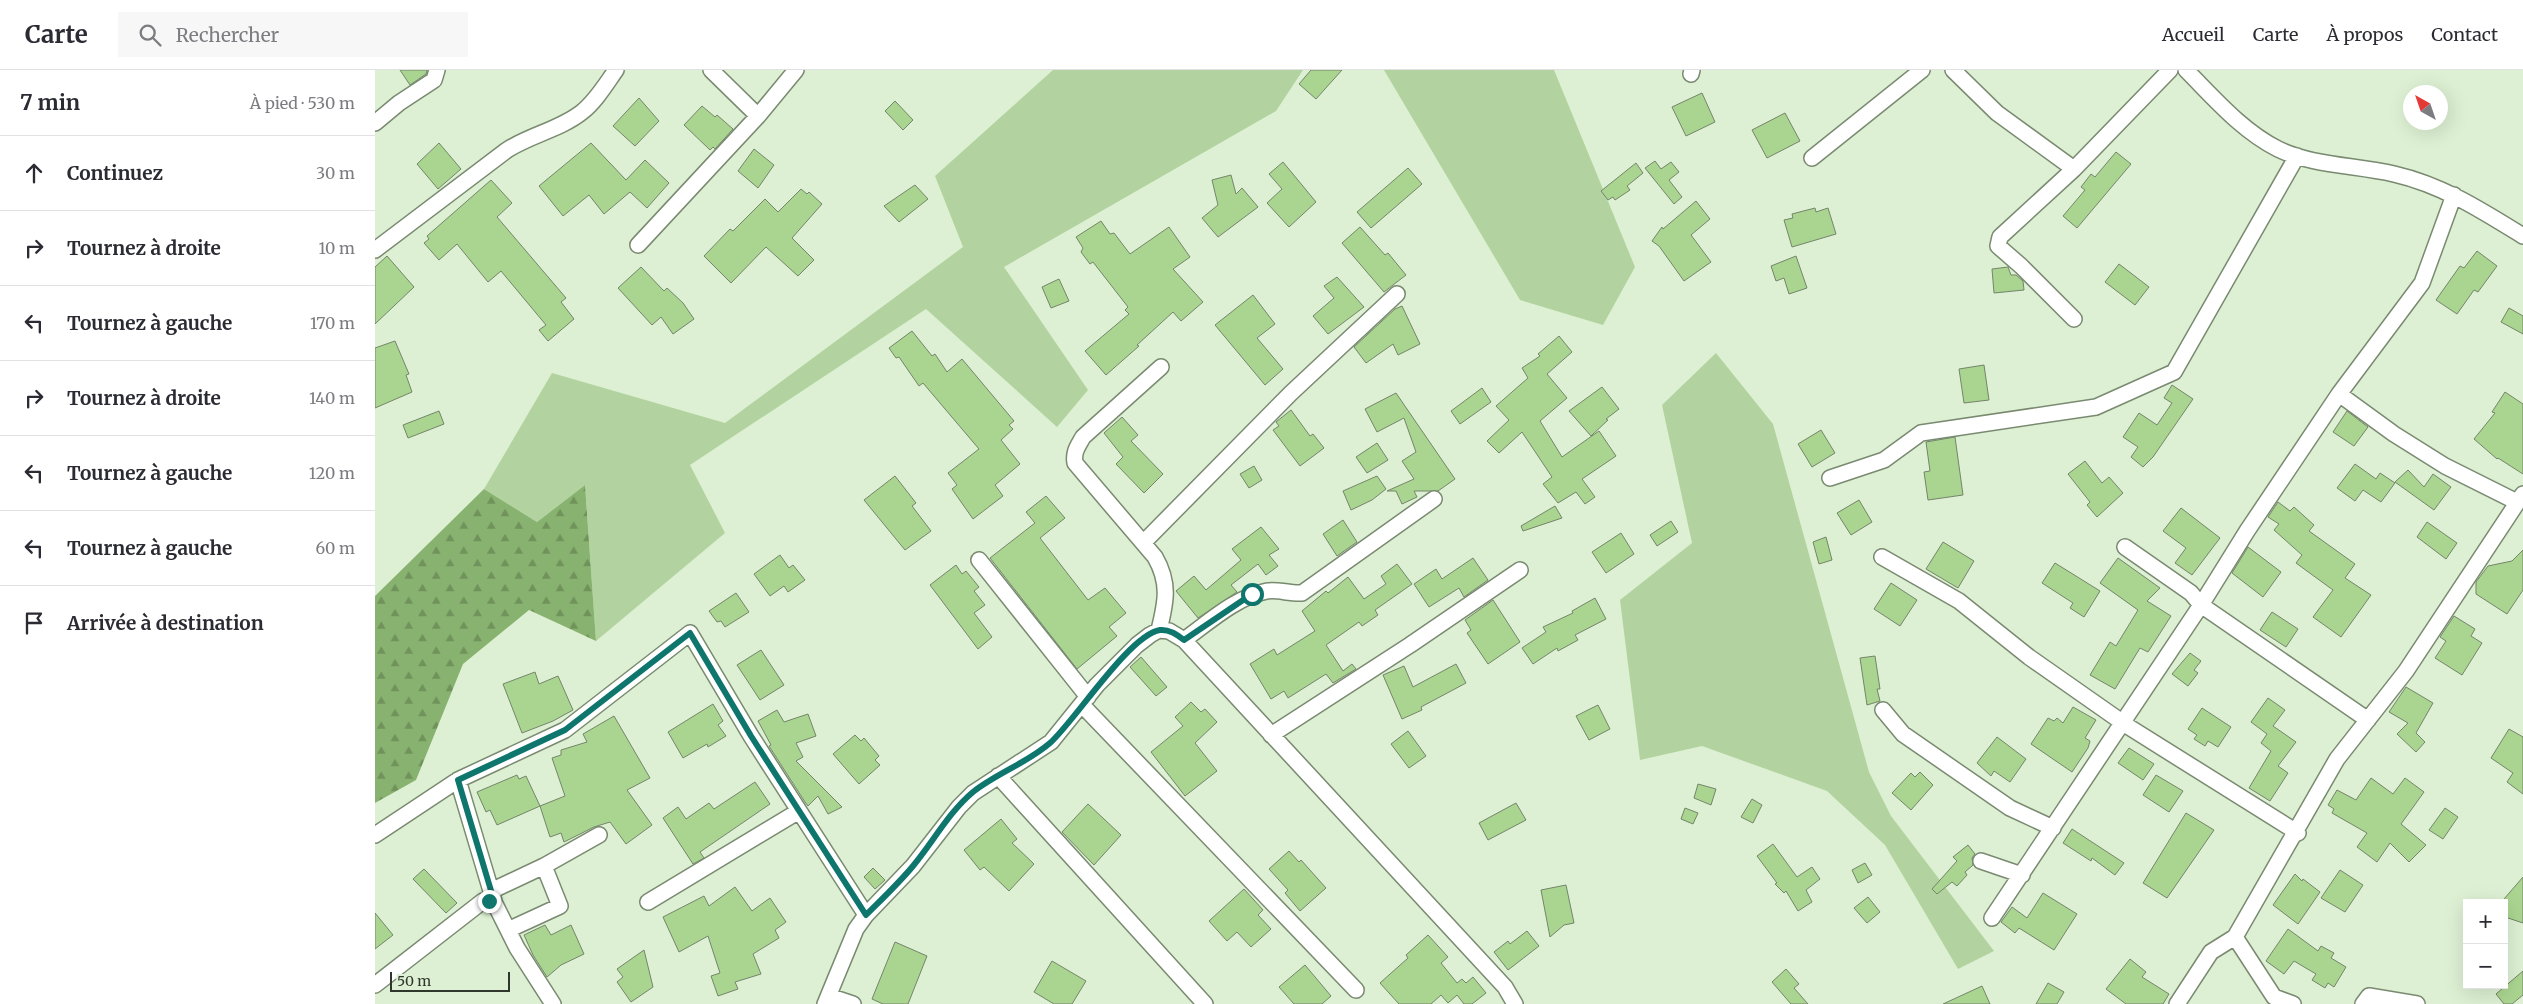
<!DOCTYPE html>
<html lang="fr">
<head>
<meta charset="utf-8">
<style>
  :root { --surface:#fff; --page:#f7f7f7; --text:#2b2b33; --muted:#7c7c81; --line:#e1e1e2 }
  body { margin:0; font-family:Merriweather,serif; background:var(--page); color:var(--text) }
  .controls { position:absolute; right:15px; bottom:15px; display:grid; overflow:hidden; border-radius:0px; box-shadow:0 5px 20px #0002 }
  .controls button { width:45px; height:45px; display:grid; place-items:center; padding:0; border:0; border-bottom:1px solid var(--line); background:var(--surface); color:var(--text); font:25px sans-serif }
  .compass { position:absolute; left:2028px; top:15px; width:45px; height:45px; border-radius:50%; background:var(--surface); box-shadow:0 5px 20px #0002; rotate:320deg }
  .scale { position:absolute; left:15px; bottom:12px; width:120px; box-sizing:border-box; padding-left:5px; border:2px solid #2f362b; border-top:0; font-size:14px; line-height:18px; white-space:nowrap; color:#2f362b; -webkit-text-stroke:4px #ddf0d3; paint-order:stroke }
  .stop { position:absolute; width:15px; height:15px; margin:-11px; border:4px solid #0f766e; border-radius:50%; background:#fff }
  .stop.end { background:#0f766e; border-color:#fff; box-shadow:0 1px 5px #0008 }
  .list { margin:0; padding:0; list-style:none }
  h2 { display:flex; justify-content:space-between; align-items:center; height:65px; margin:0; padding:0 20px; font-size:21px }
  h2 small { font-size:16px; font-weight:400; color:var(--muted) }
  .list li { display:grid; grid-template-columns:32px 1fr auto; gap:15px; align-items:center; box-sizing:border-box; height:75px; padding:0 20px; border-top:1px solid var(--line) }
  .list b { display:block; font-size:19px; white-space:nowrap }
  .list em { font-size:16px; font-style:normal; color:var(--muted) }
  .icon { flex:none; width:28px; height:28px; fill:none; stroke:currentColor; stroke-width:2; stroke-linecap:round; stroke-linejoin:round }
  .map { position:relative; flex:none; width:2148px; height:934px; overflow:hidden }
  header { display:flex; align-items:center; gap:30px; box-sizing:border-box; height:70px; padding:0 25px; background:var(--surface); border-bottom:1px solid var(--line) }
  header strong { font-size:24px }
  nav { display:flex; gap:28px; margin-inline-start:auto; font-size:18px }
  .search { width:350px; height:45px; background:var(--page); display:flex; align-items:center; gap:12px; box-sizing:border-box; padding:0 18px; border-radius:0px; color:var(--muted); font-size:19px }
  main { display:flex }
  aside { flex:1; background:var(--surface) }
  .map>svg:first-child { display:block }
</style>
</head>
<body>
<header>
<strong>Carte</strong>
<div class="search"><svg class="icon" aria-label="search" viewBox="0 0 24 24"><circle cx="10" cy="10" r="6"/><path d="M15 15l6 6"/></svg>Rechercher</div>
<nav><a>Accueil</a><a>Carte</a><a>À propos</a><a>Contact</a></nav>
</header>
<main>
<aside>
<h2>7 min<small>À pied · 530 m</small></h2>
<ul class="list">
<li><svg class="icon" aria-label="ahead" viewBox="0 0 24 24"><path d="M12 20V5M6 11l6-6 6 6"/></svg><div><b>Continuez</b></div><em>30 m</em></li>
<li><svg class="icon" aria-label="right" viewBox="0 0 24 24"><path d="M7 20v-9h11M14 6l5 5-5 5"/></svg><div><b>Tournez à droite</b></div><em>10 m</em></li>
<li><svg class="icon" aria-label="left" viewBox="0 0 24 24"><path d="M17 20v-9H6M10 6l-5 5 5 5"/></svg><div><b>Tournez à gauche</b></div><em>170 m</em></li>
<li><svg class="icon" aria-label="right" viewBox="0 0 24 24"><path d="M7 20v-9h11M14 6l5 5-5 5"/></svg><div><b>Tournez à droite</b></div><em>140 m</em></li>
<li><svg class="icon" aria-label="left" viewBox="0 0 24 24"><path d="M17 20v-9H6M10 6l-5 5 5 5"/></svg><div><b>Tournez à gauche</b></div><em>120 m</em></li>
<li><svg class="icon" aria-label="left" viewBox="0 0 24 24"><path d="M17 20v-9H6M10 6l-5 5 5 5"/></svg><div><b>Tournez à gauche</b></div><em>60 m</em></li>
<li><svg class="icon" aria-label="arrive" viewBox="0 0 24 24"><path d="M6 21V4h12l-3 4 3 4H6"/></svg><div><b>Arrivée à destination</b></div></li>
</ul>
</aside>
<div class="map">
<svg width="2148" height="934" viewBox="0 0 2148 934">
  <defs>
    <pattern id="forest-firs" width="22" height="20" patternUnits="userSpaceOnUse" patternTransform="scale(1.25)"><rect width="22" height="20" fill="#88b26f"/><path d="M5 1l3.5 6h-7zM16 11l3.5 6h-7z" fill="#70925b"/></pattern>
  </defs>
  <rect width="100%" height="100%" fill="#ddf0d3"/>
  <!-- grass -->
  <path fill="#b2d39f" d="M678,0H928L901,41L629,197L713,320L682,357L551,239L315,395L350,463L221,571L210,415L162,452L109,419L177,303L350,353L588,177L560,106Z
    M1009,0H1179L1260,197L1228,255L1145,230Z
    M1341,283L1398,354L1494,702L1516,746L1619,881L1583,899L1510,775L1452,721L1327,676L1265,690L1245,530L1317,473L1287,335Z"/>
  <!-- forest -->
  <path fill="url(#forest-firs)" d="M210,415L221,571L154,540L88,594L41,710L0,733V526L109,419L162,452Z"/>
  <!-- building -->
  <path fill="#aad590" stroke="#74856b" d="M25,0H52L51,4L35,15Z
    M936,0H967L941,29L924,14Z
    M1327,23L1340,52L1311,66L1297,37Z
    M264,28L284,51L260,76L238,56Z
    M520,31L538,50L528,60L510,41Z
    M327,36L340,47L342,45L358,59L340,79L338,77L335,80L309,55Z
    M1410,43L1425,71L1392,88L1377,60Z
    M64,73L86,99L63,119L42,94Z
    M216,73L251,110L270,90L294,113L272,138L255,122L229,144L214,125L188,146L164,116Z
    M379,79L399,95L383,118L363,101Z
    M1741,82L1756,94L1702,158L1688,146L1710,120L1706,117L1716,104L1720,107Z
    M1280,91L1286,99L1296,92L1304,102L1294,110L1307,127L1299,134L1270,98Z
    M908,92L941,132L914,157L892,133L907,119L894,104Z
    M1261,93L1268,103L1252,116L1255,120L1240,130L1238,127L1233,130L1226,121Z
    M1033,98L1047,114L996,158L982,142Z
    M856,105L861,124L867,118L883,137L843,167L827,148L843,135L837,110Z
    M116,110L137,133L122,147L191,228L186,232L199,249L173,271L164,260L171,255L126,201L113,212L82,174L64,190L49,173L54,169L52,166Z
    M540,115L553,129L524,152L509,136Z
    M426,119L432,124L434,122L447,134L417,168L439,190L423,206L391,177L356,213L329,186L355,159L358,161L390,129L403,142Z
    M1321,131L1335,149L1316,165L1336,192L1309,211L1284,176L1277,171L1287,157L1288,159Z
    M1440,138L1441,142L1453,138L1461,164L1417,177L1409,150L1418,148L1417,144Z
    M726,151L735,164L739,163L755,184L794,157L815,187L798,199L828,232L806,251L798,242L762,275L764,276L731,305L710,281L754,244L750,240L753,237L718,192L715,194L706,182L708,178L701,167Z
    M985,157L1010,185L1013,183L1031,205L1009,222L967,173Z
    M2102,181L2122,196L2103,222L2099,220L2082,244L2061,230L2085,196L2089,198Z
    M12,186L39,217L0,254V197Z
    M1421,186L1432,218L1414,224L1409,208L1401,211L1396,196Z
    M1744,194L1774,217L1760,235L1730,212Z
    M266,197L289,221L292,218L308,233L319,249L298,264L286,247L277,255L243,218Z
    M1633,197L1636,205H1641L1648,211L1649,220L1619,223L1617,199Z
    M962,207L989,237L953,264L938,246L959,228L949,216Z
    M684,209L694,231L676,238L667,217Z
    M878,225L900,254L882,268L908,299L890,315L840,255Z
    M1027,236L1045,274L1023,285L1018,274L991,293L979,277L1020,239Z
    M2134,238L2148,246V264L2126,252Z
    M537,261L557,286L560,284L572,302L587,289L639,351L634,355L638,359L626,370L645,394L620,415L628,426L598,449L577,419L582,415L573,403L604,379L548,313L544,316L524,287L521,288L514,278Z
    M1184,266L1197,282L1172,304L1192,328L1165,351L1187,387L1224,361L1241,386L1207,409L1220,427L1210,434L1201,422L1183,433L1168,414L1177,407L1147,362L1124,383L1112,371L1134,350L1121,336L1153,308L1147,298L1165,286L1163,284Z
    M20,271L34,304L31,305L37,322L0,338V278Z
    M1609,295L1614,330L1589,333L1584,299Z
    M1797,315L1818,329L1778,387L1768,397L1756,387L1763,377L1748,367L1764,343L1782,355L1797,333L1789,328Z
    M1227,317L1244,339L1231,349L1233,350L1216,366L1194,341Z
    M1107,318L1116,332L1085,354L1076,341Z
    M2130,322L2148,334V404L2123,388L2122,389L2099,369L2120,343L2117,342Z
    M1021,323L1080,409L1063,421H1039L1042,427L1027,434L1021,421H1012L1039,409L1027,391L1041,382L1029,348L1002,362L990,339Z
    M916,340L935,366L938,364L949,378L925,396L898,360L904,356L901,352Z
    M64,341L69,354L33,368L28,355Z
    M1972,341L1993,357L1979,376L1958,362Z
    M747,347L763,365L756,371L788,404L769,423L741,394L748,387L729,363Z
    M1446,360L1460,383L1437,397L1423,374Z
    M1580,367L1588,425L1553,430L1549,402L1555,401L1551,372Z
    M1002,373L1013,390L992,403L981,387Z
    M1710,391L1727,413L1734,407L1748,423L1722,447L1712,435L1715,432L1693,404Z
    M1980,394L2001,409L2005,403L2020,413L2006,432L1988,420L1980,431L1962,418Z
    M879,396L887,410L874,418L865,404Z
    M2033,400L2049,417L2058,404L2076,417L2059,440L2020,412Z
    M520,406L541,433L537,436L556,461L530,480L489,430Z
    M1002,406L1011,419L997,430L976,440L968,421Z
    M671,426L690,448L665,468L713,530L730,518L751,543L734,557L742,566L702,599L615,488L660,453L651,442Z
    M1484,430L1497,452L1476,465L1462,443Z
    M1903,432L1915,441L1919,437L1939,455L1934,461L1980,494L1970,508L1996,525L1966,567L1938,547L1958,520L1921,493L1927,485L1899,460L1904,454L1893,447Z
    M1180,436L1187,448L1148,461L1146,456Z
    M1806,438L1845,468L1817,505L1800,493L1811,478L1788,461Z
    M968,450L982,472L962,486L948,464Z
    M1296,451L1303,462L1282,476L1275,465Z
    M2052,452L2082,473L2071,489L2042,467Z
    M886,457L904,479L894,485L903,496L891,505L883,494L856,515L862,522L823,548L801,521L819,506L831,520L866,490L857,479Z
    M1246,463L1259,484L1231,503L1217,482Z
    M1451,467L1457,490L1444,494L1438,472Z
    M1568,472L1599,491L1583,518L1551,499Z
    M1873,477L1906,502L1888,527L1857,503Z
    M2148,480V520L2132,544L2101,524V512L2113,496L2137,491Z
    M405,485L414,498L418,495L430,510L413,522L409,516L395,526L379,504Z
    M1098,488L1113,510L1089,527L1084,518L1054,537L1039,514L1061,499L1067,509Z
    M1743,488L1785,518L1772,531L1796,546L1773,582L1765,578L1740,619L1715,605L1735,572L1741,576L1763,540L1725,513Z
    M1680,493L1725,521L1709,547L1695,538L1698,533L1667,513Z
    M1022,494L1037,514L1000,540L1003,545L987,556L984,552L951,575L968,601L977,594L981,599L958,613L951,604L913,628L909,621L896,629L875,594L899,579L902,585L940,561L927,541L951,521L953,523L973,507L989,529L1011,514L1006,506Z
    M581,495L587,504L591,501L604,517L599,521L610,535L599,543L617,567L603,579L555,515Z
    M1516,513L1542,530L1525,556L1499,539Z
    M361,523L374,542L350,557L346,551L342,552L334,541Z
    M1220,528L1231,549L1200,565L1203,570L1183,581L1182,578L1158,594L1147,578L1171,562L1168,557L1198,543L1197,541Z
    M1118,530L1145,572L1113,594L1092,563L1096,560L1090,550Z
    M1897,542L1923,559L1911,577L1885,560Z
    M2079,546L2100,559L2096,566L2107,573L2087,605L2060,588L2071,571L2065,567Z
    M386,580L409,615L385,630L362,595Z
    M1815,583L1826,591L1819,600L1823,603L1813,616L1797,604Z
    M1500,586L1505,619H1502L1505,631L1492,635L1485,588Z
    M766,587L792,617L781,626L755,597Z
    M1081,594L1091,613L1046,637L1047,640L1027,649L1008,605L1029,596L1038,617Z
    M160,602L164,614L183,606L198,640L178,651L147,663L128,614Z
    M2031,617L2058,633L2041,663L2050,672L2041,682L2022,664L2033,653L2014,642Z
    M1893,628L1910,640L1898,656L1921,672L1903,696L1913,703L1895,731L1874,718L1896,681L1886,673L1892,664L1876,652Z
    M816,632L826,642L830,639L842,652L820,673L842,701L810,726L776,682L808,656L800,647Z
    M338,634L348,651L343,655L351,666L333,677L332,674L308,688L293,662Z
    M1223,635L1235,659L1214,670L1201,646Z
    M1698,637L1721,650L1710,668L1715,671L1713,678L1697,702L1656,674L1673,648L1679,651L1682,648L1688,653Z
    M1827,638L1856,657L1843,677L1833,671L1830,676L1819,669L1822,665L1813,659Z
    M402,640L409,652L433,644L441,666L421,673L428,687L421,691L467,737L453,744L443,726L433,736L430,732L394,676L396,675L383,651Z
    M239,646L275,708L252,720L277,755L251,774L235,752L219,757L189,772L186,763L175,767L165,736L190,726L177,688L186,685V680L212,672L208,664Z
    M2134,659L2148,667V724L2132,712L2138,703L2116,688Z
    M1033,661L1051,686L1034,698L1016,674Z
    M480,665L486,671L489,668L504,686L500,690L505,695L484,714L458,684Z
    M1622,667L1651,689L1635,712L1619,701L1616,706L1602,693Z
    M1754,678L1779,694L1768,710L1743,693Z
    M1545,702L1558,715L1536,740L1517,723L1536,703L1540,707Z
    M142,705L144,709L151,706L165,736L122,755L115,740L111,742L102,722Z
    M1781,705L1808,721L1794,742L1768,725Z
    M1996,708L2018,724L2030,708L2049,722L2026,754L2051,775L2034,792L2015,773L2002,792L1982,777L1992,763L1957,743L1959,739L1953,735L1962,720L1981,730Z
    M380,712L395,734L325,782L329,788L318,794L288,748L303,737L311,749L334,733L339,739Z
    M1323,714L1341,719L1336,735L1319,728Z
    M1377,729L1387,735L1378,753L1366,747Z
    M1141,733L1151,750L1113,770L1104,753Z
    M713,734L746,765L719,795L687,762Z
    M1310,738L1323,743L1318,754L1306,749Z
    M2070,738L2083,747L2068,769L2054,760Z
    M1811,743L1839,760L1792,828L1768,813Z
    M626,749L642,769L637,773L659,794L634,821L609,797L605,800L589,780Z
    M1697,759L1749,793L1740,805L1717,788L1716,791L1688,773Z
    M1398,774L1422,807L1437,797L1445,809L1431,820L1437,832L1423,841L1411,821L1409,823L1400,814L1402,813L1382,786Z
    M1593,775L1600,784L1597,788L1598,795L1590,802L1592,805L1582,816L1577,812L1562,824L1557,819L1582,791L1578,787Z
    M914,781L924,792L926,790L951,818L925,841L910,823L913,820L894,799Z
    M1490,793L1497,805L1483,813L1477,800Z
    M498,798L510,810L500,819L489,807Z
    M49,799L82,833L71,843L38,809Z
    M1965,800L1988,815L1970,842L1946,828Z
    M1920,804L1927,811L1928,809L1945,822L1923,854L1898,835Z
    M2148,807V853L2133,848L2129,843V829Z
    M1191,815L1199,853L1189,855L1175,867L1166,820Z
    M360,817L377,841L395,828L411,852L400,860L404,868L378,884L386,904L360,912L363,919L343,926L336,906L345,903L333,866L304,882L288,847L329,826L334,836Z
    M869,819L888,840L883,845L896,859L876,877L862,862L852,871L834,851Z
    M1668,823L1702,844L1679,880L1644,858L1640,863L1626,852L1637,837L1652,848Z
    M1493,827L1505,842L1492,853L1479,838Z
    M0,843L18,865L0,879Z
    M170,855L176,865L196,855L209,884L186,895L172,907L158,885L149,865Z
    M1913,859L1943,881L1946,876L1959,883L1956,888L1971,897L1959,917L1953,913L1950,918L1937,910L1941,904L1919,891L1909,904L1891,891Z
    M1152,861L1164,876L1133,900L1119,882L1133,871L1135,874Z
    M1053,865L1073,887L1066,893L1082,913L1087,909L1091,913L1098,907L1111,923L1097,934H1089L1082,925L1073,933L1066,925L1056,934H1024L1005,913L1033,888L1031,885Z
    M520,872L552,886L533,934H508L497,929Z
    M269,880L278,917L256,932L242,912L248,907L242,899Z
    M1755,889L1771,902L1767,907L1794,924L1788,934H1751L1731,919Z
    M677,891L711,911L697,934H679L659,922Z
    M930,895L956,926L947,934H919L904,917Z
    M1411,899L1424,914L1419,918L1433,934H1416L1397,912Z
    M2148,901V925L2137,934H2129L2121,924Z
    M1673,913L1689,922L1682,934H1661Z
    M1607,916L1615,934H1568Z"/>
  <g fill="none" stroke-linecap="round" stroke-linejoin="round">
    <!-- minor casing -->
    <g stroke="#798a70" stroke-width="18">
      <path id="minor" d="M336,0L383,46
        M1578,0L1622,43L1699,99
        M1811,0C1839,28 1867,61 1903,79C1938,96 1981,95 2019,104C2067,115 2106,140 2148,166
        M1316,4L1317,0
        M0,53L24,33L59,10L62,0
        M1437,88L1547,0
        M263,175L383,46L421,0
        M0,180L132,80C155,65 186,59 207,42C221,31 231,14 241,0
        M1699,249L1646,196L1623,176L1625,167L1699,99L1795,0
        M1964,324L2019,364L2070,396L2142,432
        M1455,408L1509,390L1546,363L1721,337L1799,302L1922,86
        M769,472L916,323L1022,224
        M1750,477L1816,523L1826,535L1872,461L1964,324L2047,213L2079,125
        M1507,487L1584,531L1654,587L1754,657L1923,763
        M604,490L713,627
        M784,560C791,532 795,513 780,487L700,393C698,382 703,376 708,367L786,297
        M809,570C834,552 861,527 892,521C902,519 915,524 927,523L1059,429
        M707,635L981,920
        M1508,640L1528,664L1635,738L1678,758
        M896,665L1035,575L1145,500
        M623,706L830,934
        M83,710L119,831
        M0,765L83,710L190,660L315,563L376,666L491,845
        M1606,791L1647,805
        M169,796L224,765
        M116,821L169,796L185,836L133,860
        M273,832L424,741
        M1617,848L1826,535L1993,650
        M1860,867L1899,927L1918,934
        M0,915L108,831H114L120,834L142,878L178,934
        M454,926L478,934
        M450,934L481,859L491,845L538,796L584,737L598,723L676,672L722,615L762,575L775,565L784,560L794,561L809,570L1130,917L1140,934
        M1802,934L1836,882L1860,867L1962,689L2031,601L2148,424
        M1988,934L1994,926L2042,934"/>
    </g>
    <!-- minor -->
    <use href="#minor" stroke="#fff" stroke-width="15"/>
  </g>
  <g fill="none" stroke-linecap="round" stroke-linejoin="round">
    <!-- route -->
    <path stroke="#0f766e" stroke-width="6" d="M114,831L120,834L83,710L190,660L315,563L376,666L491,845C507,829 524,813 538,796C558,772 574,742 598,722C622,703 652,693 675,673C700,651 754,565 785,560C794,559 803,565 809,570L877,524"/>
  </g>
</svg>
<div class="controls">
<button>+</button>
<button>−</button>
</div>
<svg class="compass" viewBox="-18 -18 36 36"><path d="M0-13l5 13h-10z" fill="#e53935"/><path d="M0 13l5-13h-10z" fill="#7c7c81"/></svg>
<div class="scale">50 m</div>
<div class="stop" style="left:877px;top:524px"></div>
<div class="stop end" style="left:114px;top:831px"></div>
</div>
</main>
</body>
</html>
